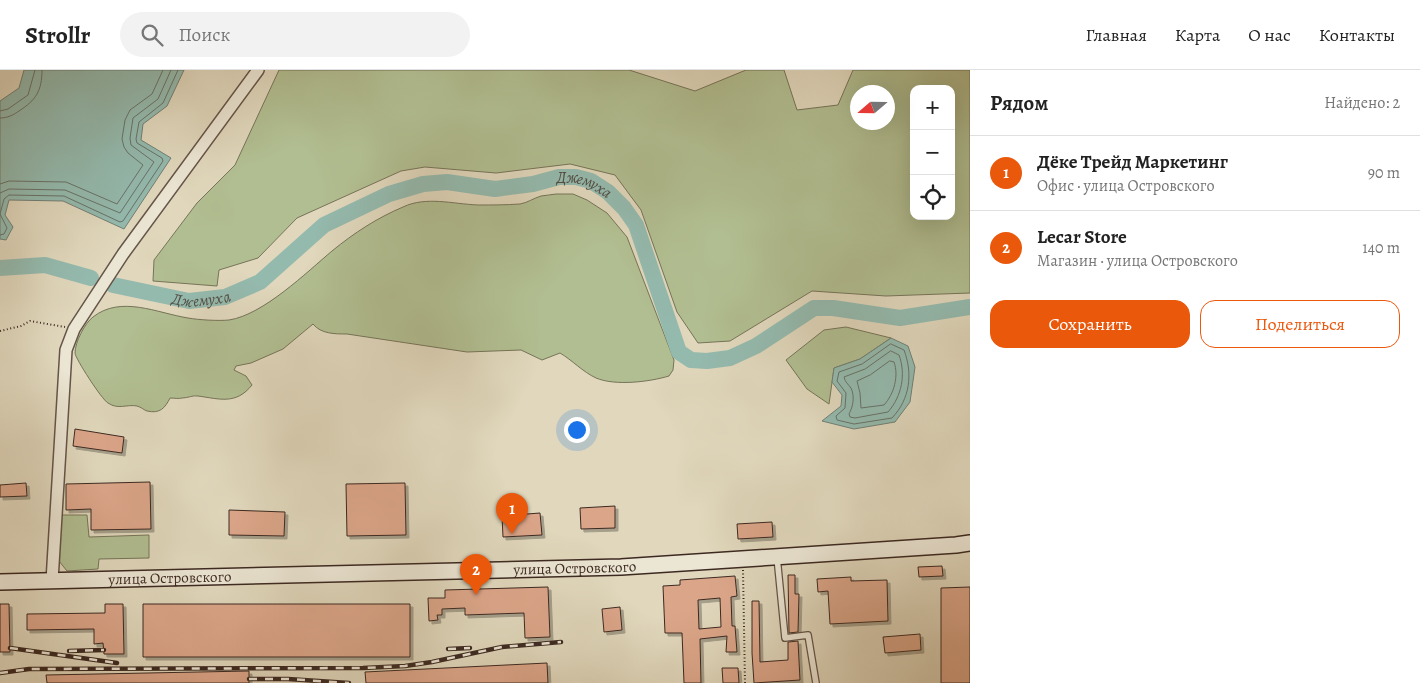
<!DOCTYPE html>
<html lang="ru">
<head>
<meta charset="utf-8">
<style>
  :root { --surface:#fff; --page:#f2f2f2; --text:#222; --muted:#767676; --line:#e0e0e0; --accent:#ea580c }
  body { margin:0; font-family:Alegreya,serif; background:var(--page); color:var(--text) }
  .controls { position:absolute; right:15px; top:15px; display:grid; overflow:hidden; border-radius:10px; box-shadow:0 5px 20px #0002 }
  .controls button { width:45px; height:45px; display:grid; place-items:center; padding:0; border:0; border-bottom:1px solid var(--line); background:var(--surface); color:var(--text); font:25px sans-serif }
  .compass { position:absolute; left:850px; top:15px; width:45px; height:45px; border-radius:50%; background:var(--surface); box-shadow:0 5px 20px #0002; rotate:250deg }
  .you { position:absolute; left:576px; top:359px; width:18px; height:18px; margin:-12px; border:4px solid #fff; border-radius:50%; background:#1a73e8; box-shadow:0 0 0 8px #1a73e833 }
  .badge { display:grid; place-items:center; width:32px; height:32px; border-radius:50%; background:var(--accent); color:#fff; font-size:16px; font-weight:700 }
  .pin { position:absolute; translate:-50% -41px; filter:drop-shadow(0 1px 2px #0008) }
  .pin::after { content:''; position:absolute; top:26px; width:18px; height:15px; background:inherit; clip-path:polygon(0 0,100% 0,50% 100%) }
  .list { margin:0; padding:0; list-style:none }
  h2 { display:flex; justify-content:space-between; align-items:center; height:65px; margin:0; padding:0 20px; font-size:21px }
  h2 small { font-size:16px; font-weight:400; color:var(--muted) }
  .list li { display:grid; grid-template-columns:32px 1fr auto; gap:15px; align-items:center; box-sizing:border-box; height:75px; padding:0 20px; border-top:1px solid var(--line) }
  .list b { display:block; font-size:19px; white-space:nowrap }
  .list p { margin:0; font-size:16px; white-space:nowrap; color:var(--muted) }
  .list em { font-size:16px; font-style:normal; color:var(--muted) }
  .actions { display:flex; gap:10px; padding:15px 20px }
  .actions a { flex:1; padding:11px 0; border:1px solid var(--accent); border-radius:15px; text-align:center; font-size:18px; color:var(--accent) }
  .actions .main { background:var(--accent); color:#fff }
  .icon { flex:none; width:28px; height:28px; fill:none; stroke:currentColor; stroke-width:2; stroke-linecap:round; stroke-linejoin:round }
  .map { position:relative; flex:none; width:970px; height:613px; overflow:hidden }
  header { display:flex; align-items:center; gap:30px; box-sizing:border-box; height:70px; padding:0 25px; background:var(--surface); border-bottom:1px solid var(--line) }
  header strong { font-size:24px }
  nav { display:flex; gap:28px; margin-inline-start:auto; font-size:18px }
  .search { width:350px; height:45px; background:var(--page); display:flex; align-items:center; gap:12px; box-sizing:border-box; padding:0 18px; border-radius:28px; color:var(--muted); font-size:19px }
  main { display:flex }
  aside { flex:1; background:var(--surface) }
  .map>svg:first-child { display:block }
</style>
</head>
<body>
<header>
<strong>Strollr</strong>
<div class="search"><svg class="icon" aria-label="search" viewBox="0 0 24 24"><circle cx="10" cy="10" r="6"/><path d="M15 15l6 6"/></svg>Поиск</div>
<nav><a>Главная</a><a>Карта</a><a>О нас</a><a>Контакты</a></nav>
</header>
<main>
<div class="map">
<svg width="970" height="613" viewBox="0 0 970 613">
  <defs>
    <filter id="shadow"><feDropShadow dx="3" dy="3" stdDeviation="0" flood-color="#0004"/></filter>
  </defs>
  <rect width="100%" height="100%" fill="#e0d7bc"/>
  <filter id="stains"><feTurbulence type="fractalNoise" baseFrequency=".004" numOctaves="4"/><feColorMatrix values="0 0 0 0 .2 0 0 0 0 .09 0 0 0 0 .02 0 0 0 .5 -.17"/></filter>
  <radialGradient id="worn" r=".72"><stop offset=".6" stop-color="#630" stop-opacity="0"/><stop offset="1" stop-color="#630" stop-opacity=".3"/></radialGradient>
  <!-- green -->
  <path fill="#b1be91" stroke="#767459" fill-rule="evenodd" d="M279,0H629L695,21L746,0H784L797,40L838,35L853,0H970V223L886,226L812,221L730,271L698,273L677,242L641,140L615,105L570,94L496,103L425,97L401,101L297,148L258,188L219,200L217,216L153,211L154,190L197,133L235,95ZM914,19H951V146H914ZM888,22V52H858V22Z
    M556,124H573L587,130L607,143L627,167L674,290L673,300L669,306C649,312 615,316 596,308C583,302 572,290 560,283L542,290L521,280L467,282L347,264C335,264 321,264 313,254L283,279L251,293L236,296L234,300L246,306L252,315C236,335 220,329 198,326C193,325 188,328 182,328C179,329 174,328 170,328C165,338 160,344 147,341C144,340 141,337 137,336C127,334 118,340 108,333C102,330 75,288 75,283C75,272 85,253 93,247C121,225 157,243 188,248C199,250 219,251 229,250C263,245 307,202 332,181C354,163 377,148 403,137C426,126 453,134 478,135C492,135 506,135 520,134C527,133 534,128 541,126C546,125 551,125 556,124Z
    M846,257L891,268L860,289L834,298L829,334L807,319L786,290L824,260Z
    M61,445H87L89,467L149,465V488L99,489L98,499L67,501L59,491Z"/>
  <!-- water -->
  <path fill="#94baae" stroke="#718076" d="M24,0H184L167,36L143,54L141,70L171,88L124,159L63,131L9,130L5,145L13,157L6,170L0,169V31L19,18Z
    M891,268L908,276L915,297L910,332L895,352L854,359L822,351L841,336L842,325L832,312L834,298L860,289Z"/>
  <g fill="none" stroke-linecap="round" stroke-linejoin="round">
    <!-- shore -->
    <path stroke="#687268" stroke-width="1" d="M0,41L8,39L28,25L35,0
      M0,48C8,48 13,45 19,41C36,30 42,21 42,0
      M0,114L9,111L66,112L117,134L143,95L128,83L124,77L122,69L125,50L130,40L152,24L163,0
      M0,123L9,119L65,120L120,143L154,92L131,75L130,68L133,48L158,29L171,0
      M0,165L4,164L7,158L0,144L4,129L9,125L64,126L120,152L123,151L163,91L162,88L137,73L136,69L139,52L163,33L178,0
      M891,274L904,280C913,304 910,329 892,348L854,354L837,350L836,346L845,338L846,323L837,311L839,302L862,294Z
      M891,281L899,285C906,304 902,326 888,342L855,348L850,347L849,344C853,337 855,326 851,318C848,314 845,312 844,307L865,299Z
      M890,291L894,292C899,306 894,324 884,335L861,338L860,323L857,311L870,305Z"/>
    <!-- river -->
    <g stroke="#94baae" stroke-width="16">
      <path d="M0,198L45,195L91,208"/>
      <path id="s1" d="M113,215L189,231L225,227L260,212L324,155L389,124L423,114L447,112L495,119L533,114L559,107H576L591,111L608,122L624,138L636,155L679,282L691,290L707,291L730,288L756,276L814,238H833L900,248L970,237"/>
    </g>
  </g>
  <!-- building -->
  <path fill="#dba589" stroke="#3c2921" fill-rule="evenodd" filter="url(#shadow)" d="M75,359L124,367L122,383L73,376Z
    M150,412L151,459L91,460V439L66,440V414Z
    M26,413L27,426L0,427V415Z
    M405,413L406,465L347,466L346,414Z
    M615,436V458L581,459L580,438Z
    M229,440L285,442L284,466L229,465Z
    M540,443L542,465L503,467L502,446Z
    M772,452L773,467L738,469L737,454Z
    M942,496L943,506L919,507L918,497Z
    M788,505H795V524H799L798,562L789,563Z
    M735,506L737,526L731,527L732,556H735L737,582H726L727,566L700,569L701,613H684L682,563H665L663,516L680,515V510ZM720,528L721,557L699,559L698,530Z
    M851,507V511L887,510L888,551L830,554L828,521L818,522L817,509Z
    M548,517L550,567L525,568L524,543L465,545V538L442,539V545H437L438,550L429,551L428,528H445V520Z
    M970,517V613H941V518Z
    M752,531H759L760,592L788,590V572L798,571L800,610L754,613L752,583Z
    M0,534H9L10,582H0Z
    M105,534H123L124,584H104L103,573L94,574V559L27,560V544L105,543Z
    M143,534H410V587H143Z
    M620,537L622,560L604,562L602,539Z
    M920,564L921,580L885,583L883,567Z
    M547,593L548,613H366L365,602Z
    M722,598H738L739,613H723Z
    M249,601V613H47L46,605Z"/>
  <g fill="none" stroke-linecap="round" stroke-linejoin="round">
    <!-- lane casing -->
    <g stroke="#655448" stroke-width="8">
      <path id="lane" d="M777,487L785,568L808,565L816,613"/>
    </g>
    <!-- street casing -->
    <g stroke="#655448" stroke-width="14">
      <path id="street" d="M52,511L66,280L74,259L123,184L258,0"/>
    </g>
    <!-- secondary casing -->
    <g stroke="#3c2921" stroke-width="18">
      <g id="secondary">
        <path id="s2" d="M0,512L621,497L956,475L970,473"/>
      </g>
    </g>
    <!-- path -->
    <path stroke="#3c2921" stroke-width="2" stroke-dasharray="1 2.5" stroke-linecap="butt" d="M0,261L21,256L30,251L65,257
      M743,500L745,613"/>
    <!-- lane -->
    <use href="#lane" stroke="#ebe5d3" stroke-width="5.5"/>
    <!-- street -->
    <use href="#street" stroke="#ebe5d3" stroke-width="11"/>
    <!-- secondary -->
    <use href="#secondary" stroke="#ebe5d3" stroke-width="15"/>
    <!-- rail casing -->
    <g stroke="#3c2921" stroke-width="4.5">
      <path id="rail" d="M10,578L117,593
        M448,579L470,578
        M69,581L104,580
        M0,603L29,599L363,598L405,596L432,592L502,577L561,572
        M249,609H288L349,613"/>
    </g>
    <!-- rail -->
    <use href="#rail" stroke="#ebe5d3" stroke-width="2.5" stroke-dasharray="8" stroke-linecap="butt"/>
  </g>
  <g text-anchor="middle" stroke-width="4" stroke-linejoin="round" paint-order="stroke">
    <!-- street labels -->
    <g font-size="15" fill="#3c2921" stroke="#ebe5d3">
      <text dy="5" stroke="none"><textPath href="#s2" startOffset="575">улица Островского</textPath></text>
      <text dy="5" stroke="none"><textPath href="#s2" startOffset="170">улица Островского</textPath></text>
    </g>
    <!-- water labels -->
    <g font-size="16" font-style="italic" fill="#524d44" stroke="#ebe5d3">
      <text dy="6" stroke="none"><textPath href="#s1" startOffset="510">Джемуха</textPath></text>
      <text dy="6" stroke="none"><textPath href="#s1" startOffset="90">Джемуха</textPath></text>
    </g>
  </g>
  <rect width="100%" height="100%" filter="url(#stains)"/>
  <rect width="100%" height="100%" fill="url(#worn)"/>
</svg>
<div class="controls">
<button>+</button>
<button>−</button>
<button><svg class="icon" aria-label="locate" viewBox="0 0 24 24"><circle cx="12" cy="12" r="6"/><path d="M12 2v4M12 18v4M2 12h4M18 12h4"/></svg></button>
</div>
<svg class="compass" viewBox="-18 -18 36 36"><path d="M0-13l5 13h-10z" fill="#e53935"/><path d="M0 13l5-13h-10z" fill="#767676"/></svg>
<div class="you"></div>
<div class="pin badge" style="left:512px;top:464px">1</div>
<div class="pin badge" style="left:476px;top:525px">2</div>
</div>
<aside>
<h2>Рядом<small>Найдено: 2</small></h2>
<ul class="list">
<li><span class="badge">1</span><div><b>Дёке Трейд Маркетинг</b><p>Офис · улица Островского</p></div><em>90 m</em></li>
<li><span class="badge">2</span><div><b>Lecar Store</b><p>Магазин · улица Островского</p></div><em>140 m</em></li>
</ul>
<div class="actions"><a class="main">Сохранить</a><a>Поделиться</a></div>
</aside>
</main>
</body>
</html>
